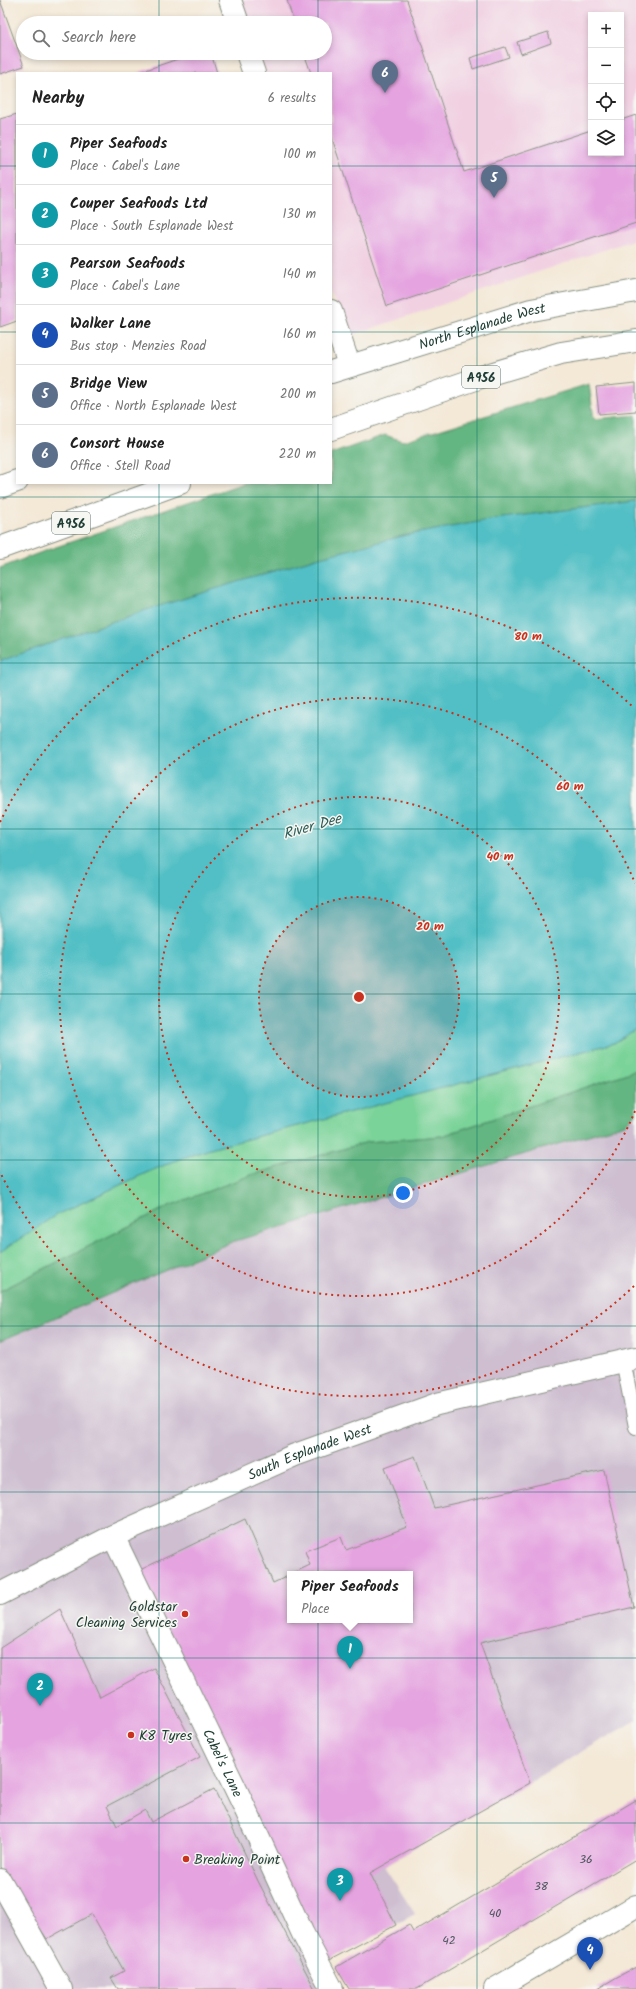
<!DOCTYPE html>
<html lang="en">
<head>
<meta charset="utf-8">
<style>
  :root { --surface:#fff; --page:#f6f6f6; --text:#222; --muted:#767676; --line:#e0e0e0; --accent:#7c3aed }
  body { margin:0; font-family:Kalam,sans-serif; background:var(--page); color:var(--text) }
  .controls { position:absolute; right:12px; top:12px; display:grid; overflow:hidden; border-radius:0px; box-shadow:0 2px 6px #0003 }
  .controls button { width:36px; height:36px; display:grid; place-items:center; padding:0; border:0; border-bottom:1px solid var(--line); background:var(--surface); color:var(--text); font:20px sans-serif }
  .you { position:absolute; left:403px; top:1193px; width:14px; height:14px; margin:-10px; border:3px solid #fff; border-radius:50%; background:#1a73e8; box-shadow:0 0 0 6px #1a73e833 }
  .badge { display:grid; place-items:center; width:26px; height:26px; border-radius:50%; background:var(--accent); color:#fff; font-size:13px; font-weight:700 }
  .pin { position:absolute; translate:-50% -33px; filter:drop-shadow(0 1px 2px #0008) }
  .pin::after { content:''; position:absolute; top:21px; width:14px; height:12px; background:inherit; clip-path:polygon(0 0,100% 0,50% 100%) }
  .popup { position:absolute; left:287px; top:1571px; width:126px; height:52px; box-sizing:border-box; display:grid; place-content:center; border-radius:0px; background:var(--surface); filter:drop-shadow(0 1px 3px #0005); font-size:13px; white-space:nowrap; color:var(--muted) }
  .popup b { font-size:15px; color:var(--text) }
  .popup::after { content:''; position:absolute; left:50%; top:100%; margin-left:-8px; border:8px solid transparent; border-top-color:var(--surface) }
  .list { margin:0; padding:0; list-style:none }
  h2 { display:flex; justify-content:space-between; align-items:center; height:52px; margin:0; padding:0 16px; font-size:17px }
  h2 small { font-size:13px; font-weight:400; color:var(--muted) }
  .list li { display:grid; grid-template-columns:26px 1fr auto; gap:12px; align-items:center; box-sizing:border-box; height:60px; padding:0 16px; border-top:1px solid var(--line) }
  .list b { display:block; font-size:15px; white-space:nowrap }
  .list p { margin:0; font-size:13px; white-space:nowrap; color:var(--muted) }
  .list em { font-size:13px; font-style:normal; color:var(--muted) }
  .icon { flex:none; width:22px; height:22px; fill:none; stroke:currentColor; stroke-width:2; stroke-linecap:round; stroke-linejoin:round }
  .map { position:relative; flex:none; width:636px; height:1989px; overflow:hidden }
  .search { position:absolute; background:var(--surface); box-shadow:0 2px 6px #0003; left:16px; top:16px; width:316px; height:44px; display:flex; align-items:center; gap:10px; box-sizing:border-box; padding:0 14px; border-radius:22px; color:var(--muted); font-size:15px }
  .panel { position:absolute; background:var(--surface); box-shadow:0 2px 6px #0003; left:16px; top:72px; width:316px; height:412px; border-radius:0px }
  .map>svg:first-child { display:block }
</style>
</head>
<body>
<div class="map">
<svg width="636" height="1989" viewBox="0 0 636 1989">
  <rect width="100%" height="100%" fill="#f6f6f2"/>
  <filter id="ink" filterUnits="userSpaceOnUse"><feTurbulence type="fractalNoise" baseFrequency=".025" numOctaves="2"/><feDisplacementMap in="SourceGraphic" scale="8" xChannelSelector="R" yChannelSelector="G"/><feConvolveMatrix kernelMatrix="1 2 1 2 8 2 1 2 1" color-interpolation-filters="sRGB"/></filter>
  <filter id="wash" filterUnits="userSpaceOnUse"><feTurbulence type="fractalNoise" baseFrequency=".012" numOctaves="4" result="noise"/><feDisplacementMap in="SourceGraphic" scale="16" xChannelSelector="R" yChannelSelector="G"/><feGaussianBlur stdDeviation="0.9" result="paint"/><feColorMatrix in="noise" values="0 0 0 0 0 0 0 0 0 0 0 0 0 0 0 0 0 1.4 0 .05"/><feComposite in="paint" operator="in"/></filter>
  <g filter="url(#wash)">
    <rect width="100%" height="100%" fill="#f4e8d6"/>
    <!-- built -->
    <path fill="#f1d0e2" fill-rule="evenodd" d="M237,0H636V239L346,337L331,290V73H261L255,53H325V23H245ZM591,15H621V153H591Z"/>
    <!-- industrial -->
    <path fill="#cebed0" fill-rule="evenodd" d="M636,1114V1720L384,1866L415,1914L311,1970L321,1989H0V1341L232,1242L625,1124ZM290,1574H410V1620H290Z"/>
    <!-- green -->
    <path fill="#7ad399" stroke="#4c8866" d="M636,1029V1070L442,1136L368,1142L254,1174L169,1206L0,1291V1250L56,1215L148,1172L182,1158L217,1147L614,1043Z"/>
    <!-- forest -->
    <path fill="#63b581" stroke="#41795a" d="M589,384L594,419L636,415V501L495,519L407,535L320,557L143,611L0,661V568L47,550L244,483H331V454L385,435L403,441Z
      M636,1070V1114L625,1124L232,1242L0,1341V1291L169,1206L254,1174L368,1142L442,1136Z"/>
    <!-- water -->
    <path fill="#51bfc5" stroke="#387e7c" d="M636,501V1029L614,1043L217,1147L182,1158L148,1172L56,1215L0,1252V661L143,611L320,557L407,535L495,519Z"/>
    <g id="blocks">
      <!-- building -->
      <path fill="#e5a4e0" d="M0,0L24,66L0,74Z
        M287,0H407L464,172L591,130V153H621V120L636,115V223L387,306L331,135V73H311L304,53H325V23H294Z
        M548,32L551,43L521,54L517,42Z
        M505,47L509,57L473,69L470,58Z
        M195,53H211L217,73H137Z
        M17,114V321L0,327V119Z
        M636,383V411L599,414L596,387Z
        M415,1456L434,1508L604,1470L634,1607L480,1643L530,1783L370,1873L396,1925L326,1962L140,1570L245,1519L273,1583L290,1575V1620H410V1574H291L310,1565L305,1551L341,1537L346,1550L407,1527L385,1467Z
        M60,1609L100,1697L154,1668L200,1757L107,1806L117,1826L145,1810L151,1822L214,1789L259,1883L315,1989H118L111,1978L124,1971L92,1914L47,1939L0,1867V1648Z
        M636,1800V1859L417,1989H349L336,1967L409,1925L413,1932Z
        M636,1967V1989H597L617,1977Z"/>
    </g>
  </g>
  <g filter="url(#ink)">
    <use href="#blocks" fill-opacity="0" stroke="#8a9285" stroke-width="1"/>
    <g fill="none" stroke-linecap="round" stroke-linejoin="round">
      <!-- service casing -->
      <g stroke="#8a9285" stroke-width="16">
        <path id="service" d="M623,1360L636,1427"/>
      </g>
      <!-- minor casing -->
      <g stroke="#8a9285" stroke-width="24">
        <g id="minor">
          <path d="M230,0L238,23"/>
          <path d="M247,53L254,73"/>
          <path d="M331,311L349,365"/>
          <path id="s1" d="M113,1536L242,1802L303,1934L332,1989"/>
          <path d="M0,1880L61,1989"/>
        </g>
      </g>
      <!-- tertiary casing -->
      <g stroke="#8a9285" stroke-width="24">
        <g id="tertiary">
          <path id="s2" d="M0,1594L113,1536L295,1455L437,1404L636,1358"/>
          <path d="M495,1989L636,1906"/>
        </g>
      </g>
      <!-- primary casing -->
      <g stroke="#8a9285" stroke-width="24">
        <g id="primary">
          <path id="s3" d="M331,372L531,310L636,291"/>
          <path d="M331,429L490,374L561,353L636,341"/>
          <path d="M0,487L17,481"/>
          <path d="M0,548L180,483"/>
        </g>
      </g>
      <!-- service -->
      <use href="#service" stroke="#fff" stroke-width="14"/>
      <!-- minor -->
      <use href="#minor" stroke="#fff" stroke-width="22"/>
      <!-- tertiary -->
      <use href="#tertiary" stroke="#fff" stroke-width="22"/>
      <!-- primary -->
      <use href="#primary" stroke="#fff" stroke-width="22"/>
    </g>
  </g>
  <!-- grid -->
  <path fill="none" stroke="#0f766e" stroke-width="1" stroke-opacity="0.55" d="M159,0V23M318,0V23M477,0V1989M159,53V73M318,53V73M0,166H17M331,166H636M0,332H17M331,332H636M159,483V1989M318,483V1989M0,497H636M0,663H636M0,829H636M0,994H636M0,1160H636M0,1326H636M0,1492H636M0,1658H636M0,1823H636"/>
  <!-- distance rings -->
  <circle cx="359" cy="997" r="100" fill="#c8321e" fill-opacity=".12"/>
  <g fill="none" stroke="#c8321e" stroke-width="2" stroke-dasharray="2 4">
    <circle cx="359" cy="997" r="100"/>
    <circle cx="359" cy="997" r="200"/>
    <path d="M635 1111A299 299 0 1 1 635 883"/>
    <path d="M634 1286A399 399 0 0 1 0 1172M0 822A399 399 0 0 1 634 708"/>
  </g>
  <!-- markers -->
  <g fill="#c8321e" stroke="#f6f6f2" stroke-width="1.5">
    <circle cx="185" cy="1614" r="4"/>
    <circle cx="131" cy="1735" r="4"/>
    <circle cx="186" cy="1859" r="4"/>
  </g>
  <g text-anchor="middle" stroke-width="3" stroke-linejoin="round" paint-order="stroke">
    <!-- number labels -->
    <g font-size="12" fill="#50575f">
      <text x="586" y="1863">36</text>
      <text x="541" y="1890">38</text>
      <text x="495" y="1917">40</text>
      <text x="449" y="1944">42</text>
    </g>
    <!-- shield labels -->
    <g fill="#f6f6f2" stroke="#60746d" stroke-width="1">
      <rect x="462" y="366" width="38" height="22" rx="3"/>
      <rect x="52" y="512" width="38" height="22" rx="3"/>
    </g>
    <g font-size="13" font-weight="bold" fill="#1f3d34">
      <text x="481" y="382">A956</text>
      <text x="71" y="528">A956</text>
    </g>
    <!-- street labels -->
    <g font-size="14" fill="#1f3d34" stroke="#f6f6f2">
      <text dy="5" stroke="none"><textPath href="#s3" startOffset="158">North Esplanade West</textPath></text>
      <text dy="5" stroke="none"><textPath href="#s2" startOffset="341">South Esplanade West</textPath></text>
      <text dy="5" stroke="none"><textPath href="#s1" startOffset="252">Cabel's Lane</textPath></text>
    </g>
    <!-- poi labels -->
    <g font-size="14" fill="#1f3d34" stroke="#f6f6f2" text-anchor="start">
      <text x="177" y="1611" text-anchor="end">Goldstar<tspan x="177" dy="16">Cleaning Services</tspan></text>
      <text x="139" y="1740">K8 Tyres</text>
      <text x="194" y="1864">Breaking Point</text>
    </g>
    <!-- water labels -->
    <g font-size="15" font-style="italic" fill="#2c5e58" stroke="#f6f6f2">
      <text transform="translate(312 826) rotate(-16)" y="5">River Dee</text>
    </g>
  </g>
  <circle cx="359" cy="997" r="6" fill="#c8321e" stroke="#f6f6f2" stroke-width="2"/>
  <g font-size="12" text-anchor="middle" font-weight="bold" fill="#c8321e" stroke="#f6f6f2" stroke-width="3" stroke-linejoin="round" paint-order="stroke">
    <text x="528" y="640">80 m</text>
    <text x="570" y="790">60 m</text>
    <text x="500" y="860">40 m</text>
    <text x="430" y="930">20 m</text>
  </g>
</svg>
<div class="controls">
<button>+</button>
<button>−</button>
<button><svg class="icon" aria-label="locate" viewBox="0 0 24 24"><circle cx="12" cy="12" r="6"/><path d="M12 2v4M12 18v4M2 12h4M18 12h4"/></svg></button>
<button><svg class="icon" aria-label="layers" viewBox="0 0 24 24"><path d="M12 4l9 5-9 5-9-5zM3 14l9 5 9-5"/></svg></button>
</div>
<div class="you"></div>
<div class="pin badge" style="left:350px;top:1669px;background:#0f9aa8">1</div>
<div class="popup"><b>Piper Seafoods</b>Place</div>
<div class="pin badge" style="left:40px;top:1706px;background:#0f9aa8">2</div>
<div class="pin badge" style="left:340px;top:1901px;background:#0f9aa8">3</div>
<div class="pin badge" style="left:590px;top:1970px;background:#1a4fb4">4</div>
<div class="pin badge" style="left:494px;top:198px;background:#5c6f8a">5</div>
<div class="pin badge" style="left:385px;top:93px;background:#5c6f8a">6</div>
<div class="search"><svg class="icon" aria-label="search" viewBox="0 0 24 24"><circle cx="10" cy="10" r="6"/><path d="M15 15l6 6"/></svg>Search here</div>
<section class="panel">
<h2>Nearby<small>6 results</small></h2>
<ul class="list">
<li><span class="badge" style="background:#0f9aa8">1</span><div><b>Piper Seafoods</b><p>Place · Cabel's Lane</p></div><em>100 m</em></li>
<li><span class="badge" style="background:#0f9aa8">2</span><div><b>Couper Seafoods Ltd</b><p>Place · South Esplanade West</p></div><em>130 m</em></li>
<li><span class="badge" style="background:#0f9aa8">3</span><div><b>Pearson Seafoods</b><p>Place · Cabel's Lane</p></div><em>140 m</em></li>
<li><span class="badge" style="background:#1a4fb4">4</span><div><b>Walker Lane</b><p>Bus stop · Menzies Road</p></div><em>160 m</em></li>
<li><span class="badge" style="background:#5c6f8a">5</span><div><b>Bridge View</b><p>Office · North Esplanade West</p></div><em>200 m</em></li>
<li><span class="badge" style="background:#5c6f8a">6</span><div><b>Consort House</b><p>Office · Stell Road</p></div><em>220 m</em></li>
</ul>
</section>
</div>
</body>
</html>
